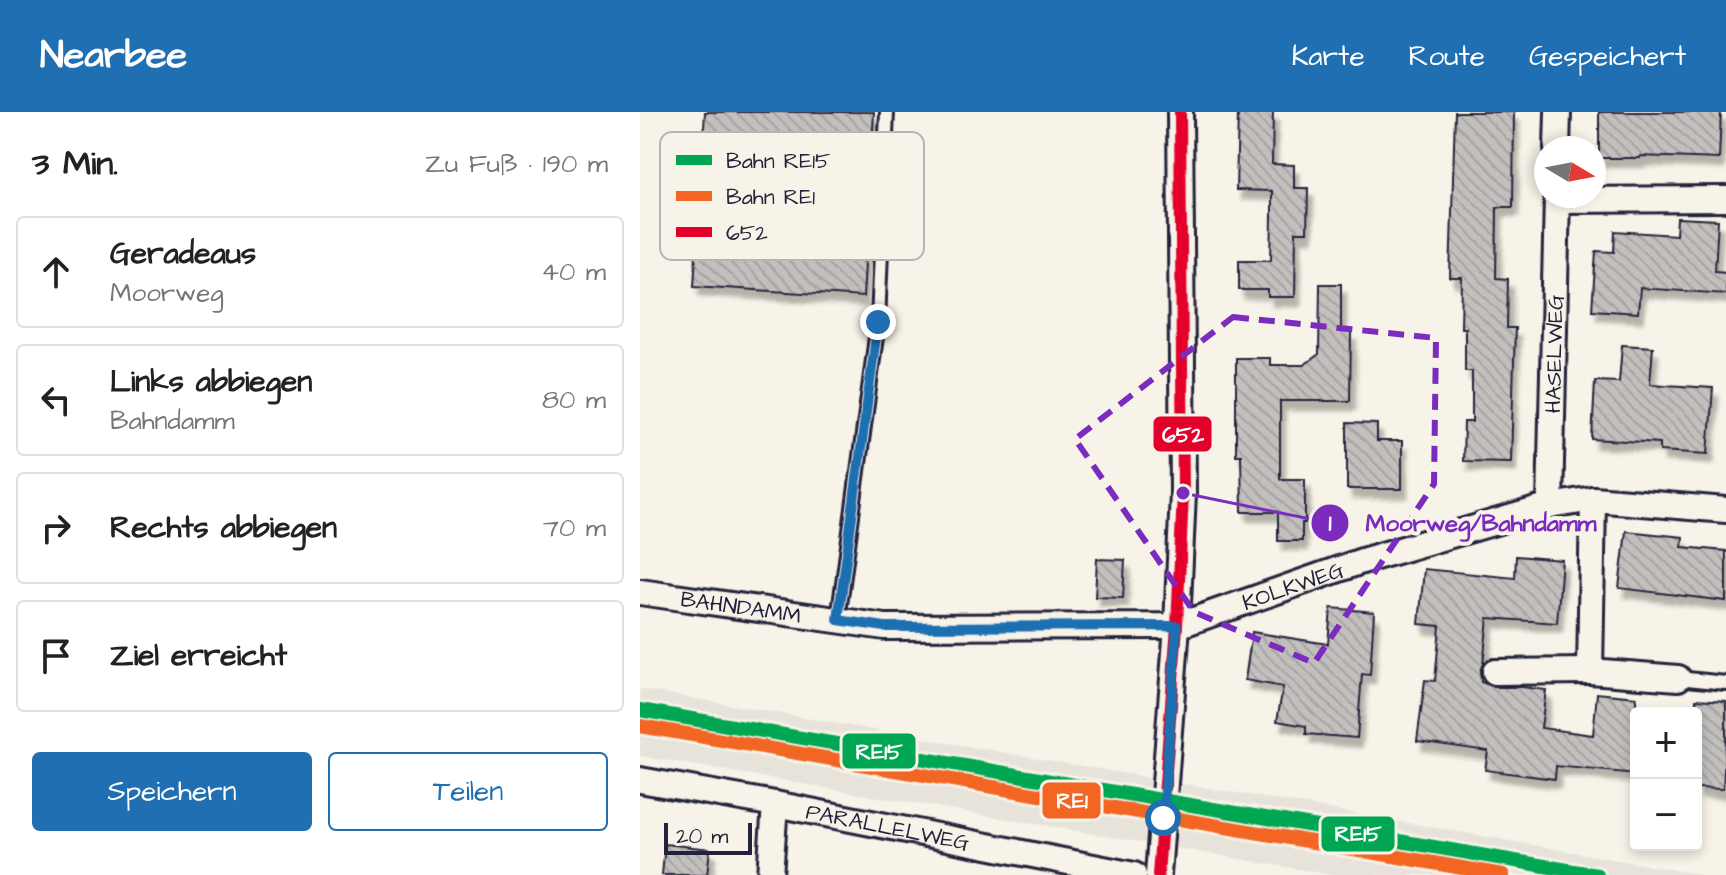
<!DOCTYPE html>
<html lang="de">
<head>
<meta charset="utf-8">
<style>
  :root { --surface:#fff; --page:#f6f6f6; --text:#222; --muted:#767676; --line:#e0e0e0; --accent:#1f6fb2 }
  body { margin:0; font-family:"Architects Daughter",sans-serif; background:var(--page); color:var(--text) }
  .controls { position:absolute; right:24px; bottom:24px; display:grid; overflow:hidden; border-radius:8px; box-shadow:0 4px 12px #0003 }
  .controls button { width:72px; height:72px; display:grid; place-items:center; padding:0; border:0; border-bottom:2px solid var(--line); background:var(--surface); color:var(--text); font:40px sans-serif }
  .compass { position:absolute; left:894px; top:24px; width:72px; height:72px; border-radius:50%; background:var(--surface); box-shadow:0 4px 12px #0003; rotate:100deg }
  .scale { position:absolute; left:24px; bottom:20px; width:88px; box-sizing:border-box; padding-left:8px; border:4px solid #22223b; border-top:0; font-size:22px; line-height:28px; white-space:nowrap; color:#22223b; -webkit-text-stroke:6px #f7f3e8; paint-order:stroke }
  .stop { position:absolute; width:24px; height:24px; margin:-18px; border:6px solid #1f6fb2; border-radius:50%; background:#fff }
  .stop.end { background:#1f6fb2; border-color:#fff; box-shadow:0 2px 8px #0008 }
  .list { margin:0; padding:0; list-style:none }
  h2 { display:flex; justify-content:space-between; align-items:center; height:104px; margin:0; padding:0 32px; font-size:34px }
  h2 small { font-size:26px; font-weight:400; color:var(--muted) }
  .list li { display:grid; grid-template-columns:52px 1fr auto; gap:24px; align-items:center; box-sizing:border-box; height:112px; margin:0 16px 16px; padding:0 16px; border:2px solid var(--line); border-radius:8px }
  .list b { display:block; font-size:30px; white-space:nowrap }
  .list p { margin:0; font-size:26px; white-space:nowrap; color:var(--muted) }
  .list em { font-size:26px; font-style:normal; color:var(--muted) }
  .actions { display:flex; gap:16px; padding:24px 32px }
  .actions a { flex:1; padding:18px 0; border:2px solid var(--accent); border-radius:8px; text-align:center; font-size:28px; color:var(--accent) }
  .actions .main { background:var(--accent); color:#fff }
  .icon { flex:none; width:44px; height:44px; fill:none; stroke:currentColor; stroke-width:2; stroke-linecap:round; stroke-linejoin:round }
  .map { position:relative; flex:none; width:1086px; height:763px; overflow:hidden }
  header { display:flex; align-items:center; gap:48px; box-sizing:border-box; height:112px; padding:0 40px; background:var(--accent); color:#fff }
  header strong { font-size:38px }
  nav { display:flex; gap:44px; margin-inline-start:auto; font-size:28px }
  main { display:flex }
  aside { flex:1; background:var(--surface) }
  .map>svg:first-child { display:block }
</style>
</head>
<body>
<header>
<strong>Nearbee</strong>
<nav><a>Karte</a><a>Route</a><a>Gespeichert</a></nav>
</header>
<main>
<aside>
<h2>3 Min.<small>Zu Fuß · 190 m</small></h2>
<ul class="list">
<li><svg class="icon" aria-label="ahead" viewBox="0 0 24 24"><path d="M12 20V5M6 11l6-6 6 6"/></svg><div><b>Geradeaus</b><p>Moorweg</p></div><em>40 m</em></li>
<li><svg class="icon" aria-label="left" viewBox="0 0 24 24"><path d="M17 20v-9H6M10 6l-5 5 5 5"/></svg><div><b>Links abbiegen</b><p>Bahndamm</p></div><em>80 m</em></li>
<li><svg class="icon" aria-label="right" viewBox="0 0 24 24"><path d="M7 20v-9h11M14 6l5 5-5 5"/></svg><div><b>Rechts abbiegen</b></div><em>70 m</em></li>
<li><svg class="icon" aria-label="arrive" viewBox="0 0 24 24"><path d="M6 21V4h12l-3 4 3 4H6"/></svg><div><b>Ziel erreicht</b></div></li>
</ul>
<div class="actions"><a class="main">Speichern</a><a>Teilen</a></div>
</aside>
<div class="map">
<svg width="1086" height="763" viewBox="0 0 1086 763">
  <defs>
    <pattern id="building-back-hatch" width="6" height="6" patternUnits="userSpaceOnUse" patternTransform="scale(2)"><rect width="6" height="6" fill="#c2bfbd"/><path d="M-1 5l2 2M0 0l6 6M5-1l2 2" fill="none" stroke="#a6a4a3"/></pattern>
    <filter id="shadow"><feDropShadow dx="5" dy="9" stdDeviation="2" flood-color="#0004"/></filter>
  </defs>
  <rect width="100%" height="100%" fill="#f7f3e8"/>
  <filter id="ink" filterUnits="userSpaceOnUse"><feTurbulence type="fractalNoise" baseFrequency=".0125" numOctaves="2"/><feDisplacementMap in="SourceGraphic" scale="16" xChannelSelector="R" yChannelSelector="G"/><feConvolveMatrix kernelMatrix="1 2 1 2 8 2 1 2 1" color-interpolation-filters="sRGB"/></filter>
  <g filter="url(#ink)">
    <!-- built -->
    <path fill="#e7e3db" d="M0,577L803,717L1062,763H692L0,644Z"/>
    <!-- building -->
    <path fill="url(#building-back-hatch)" stroke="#22223b" stroke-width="2" filter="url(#shadow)" d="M65,0H234L223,185L54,174Z
      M598,0H633L632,52L654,53V76H668L667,120H656L655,185H628V178H599V148H631L632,104V79L596,78Z
      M815,0H874L873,95H857L856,166L868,167L867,216H875L871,350L823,349L824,310H832V259H825V216H821L822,166H810Z
      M959,0H1081L1079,47L1000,44V46H959Z
      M1037,106L1078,108L1075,159L1086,160V182L1000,176L998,201L952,198L956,139L974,140L975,119L1036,123Z
      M680,172H701V220H711L710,289H640V367H665V411H662V429H638V400H602L601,343H596V246H630V253H664L679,242Z
      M982,233L1013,235L1010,272L1073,276L1068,342L1020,339V331L952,327L955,269L979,270Z
      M707,311L737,312V329H762V377H707Z
      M986,419L1043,425L1042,435L1086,439V489L979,476Z
      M876,444L922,448L917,511L848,506L843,552L840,559L841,570L855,575H882L906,578L901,616L953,623L957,581L996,585V662L916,654L915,667L845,658L848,639L777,629L785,568L795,569L800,514L779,512L784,457L875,466Z
      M457,447L485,448L483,486L455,485Z
      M691,496L734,500L730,563L722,562L717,626L666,622V614L637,609L643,575L605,568L612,520L688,532Z
      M1056,587L1086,589V627L1083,677L1056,676Z
      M25,732L70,737L67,763H22Z"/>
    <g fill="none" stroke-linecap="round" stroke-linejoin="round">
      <!-- service casing -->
      <g stroke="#22223b" stroke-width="18">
        <path id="service" d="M198,508L238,210L247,0
          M1038,566L1086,571"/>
      </g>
      <!-- minor casing -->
      <g stroke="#22223b" stroke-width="30">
        <g id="minor">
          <path d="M917,36L918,0"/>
          <path d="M917,88L1086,87"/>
          <path d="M953,387L950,559L1038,566"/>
          <path id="s1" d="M910,394L917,84"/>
          <path id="s2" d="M0,480L245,515L537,514L722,449L910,394L953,387L1086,398"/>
          <path d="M855,560L950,559"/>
          <path id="s3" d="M0,668L135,692L494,763"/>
          <path d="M130,763L135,692"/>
          <path d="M518,763L537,514L543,381L540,0"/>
        </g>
      </g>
      <!-- service -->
      <use href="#service" stroke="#f7f3e8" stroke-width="12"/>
      <!-- minor -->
      <use href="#minor" stroke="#f7f3e8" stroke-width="24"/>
      <!-- bus-1 casing -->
      <g stroke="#f7f3e8" stroke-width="18">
        <path id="bus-1" d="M518,763L537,514L543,381L540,0"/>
      </g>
      <!-- bus-1 -->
      <use href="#bus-1" stroke="#e4002b" stroke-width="12"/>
      <!-- rail-1 casing -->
      <g stroke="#f7f3e8" stroke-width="20">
        <path id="rail-1" d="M0,598L957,763"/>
      </g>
      <!-- rail-2 casing -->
      <g stroke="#f7f3e8" stroke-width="20">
        <path id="rail-2" d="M0,614L863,763"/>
      </g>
      <!-- rail-1 -->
      <use href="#rail-1" stroke="#00a651" stroke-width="14"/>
      <!-- rail-2 -->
      <use href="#rail-2" stroke="#f26522" stroke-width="14"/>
    </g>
  </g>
  <g fill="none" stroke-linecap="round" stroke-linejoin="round" filter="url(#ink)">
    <!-- route -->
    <path stroke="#1f6fb2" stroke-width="10" d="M238,210L198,508L245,515L537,514L523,706"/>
  </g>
  <!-- marked area -->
  <path fill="none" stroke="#7b2cbf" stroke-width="6" stroke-dasharray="16 10" stroke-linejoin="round" d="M593,205L796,226L794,372L674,551L554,500L435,327Z"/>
  <g text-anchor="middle" stroke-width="8" stroke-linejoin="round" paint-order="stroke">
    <!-- street labels -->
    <g font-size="22" fill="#22223b" stroke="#f7f3e8">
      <text dy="8" stroke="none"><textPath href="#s1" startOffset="152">HASELWEG</textPath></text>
      <text dy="8" stroke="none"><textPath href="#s2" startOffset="662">KOLKWEG</textPath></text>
      <text dy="8" stroke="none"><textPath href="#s2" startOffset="102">BAHNDAMM</textPath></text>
      <text dy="8" stroke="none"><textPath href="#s3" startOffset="252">PARALLELWEG</textPath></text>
    </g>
  </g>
  <!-- legend -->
  <rect x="20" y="20" width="264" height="128" rx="12" fill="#f7f3e8" stroke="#b7b4b4" stroke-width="2"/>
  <rect x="36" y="43" width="36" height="10" fill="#00a651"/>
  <rect x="36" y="79" width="36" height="10" fill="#f26522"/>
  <rect x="36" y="115" width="36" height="10" fill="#e4002b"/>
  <g font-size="22" fill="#22223b">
    <text x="86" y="56">Bahn RE15</text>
    <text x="86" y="92">Bahn RE1</text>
    <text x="86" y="128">652</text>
  </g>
  <!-- callouts -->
  <path fill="none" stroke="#7b2cbf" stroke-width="3" d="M543 381L690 411"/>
  <g fill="#7b2cbf" stroke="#f7f3e8" stroke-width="3">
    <circle cx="543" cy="381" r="8"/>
    <circle cx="690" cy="411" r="20"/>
  </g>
  <g font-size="24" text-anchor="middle" font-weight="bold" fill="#fff">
    <text x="690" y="419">1</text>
  </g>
  <g font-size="24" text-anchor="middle" font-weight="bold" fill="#7b2cbf" stroke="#f7f3e8" stroke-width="8" stroke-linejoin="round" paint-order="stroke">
    <text x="841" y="419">Moorweg/Bahndamm</text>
  </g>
  <g stroke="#f7f3e8" stroke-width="3">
    <rect x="512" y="303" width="61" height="38" rx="8" fill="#e4002b"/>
    <rect x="201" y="620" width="76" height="38" rx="8" fill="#00a651"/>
    <rect x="401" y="669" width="61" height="39" rx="8" fill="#f26522"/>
    <rect x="680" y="703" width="76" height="38" rx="8" fill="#00a651"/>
  </g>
  <g font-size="22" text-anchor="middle" font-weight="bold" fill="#fff">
    <text x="543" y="330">652</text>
    <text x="239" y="647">RE15</text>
    <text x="432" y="696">RE1</text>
    <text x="718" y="729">RE15</text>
  </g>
</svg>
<div class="controls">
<button>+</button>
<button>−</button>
</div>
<svg class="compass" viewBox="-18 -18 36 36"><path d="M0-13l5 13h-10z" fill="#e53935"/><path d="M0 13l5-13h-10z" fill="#767676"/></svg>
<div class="scale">20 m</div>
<div class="stop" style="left:523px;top:706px"></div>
<div class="stop end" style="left:238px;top:210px"></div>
</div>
</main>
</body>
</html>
